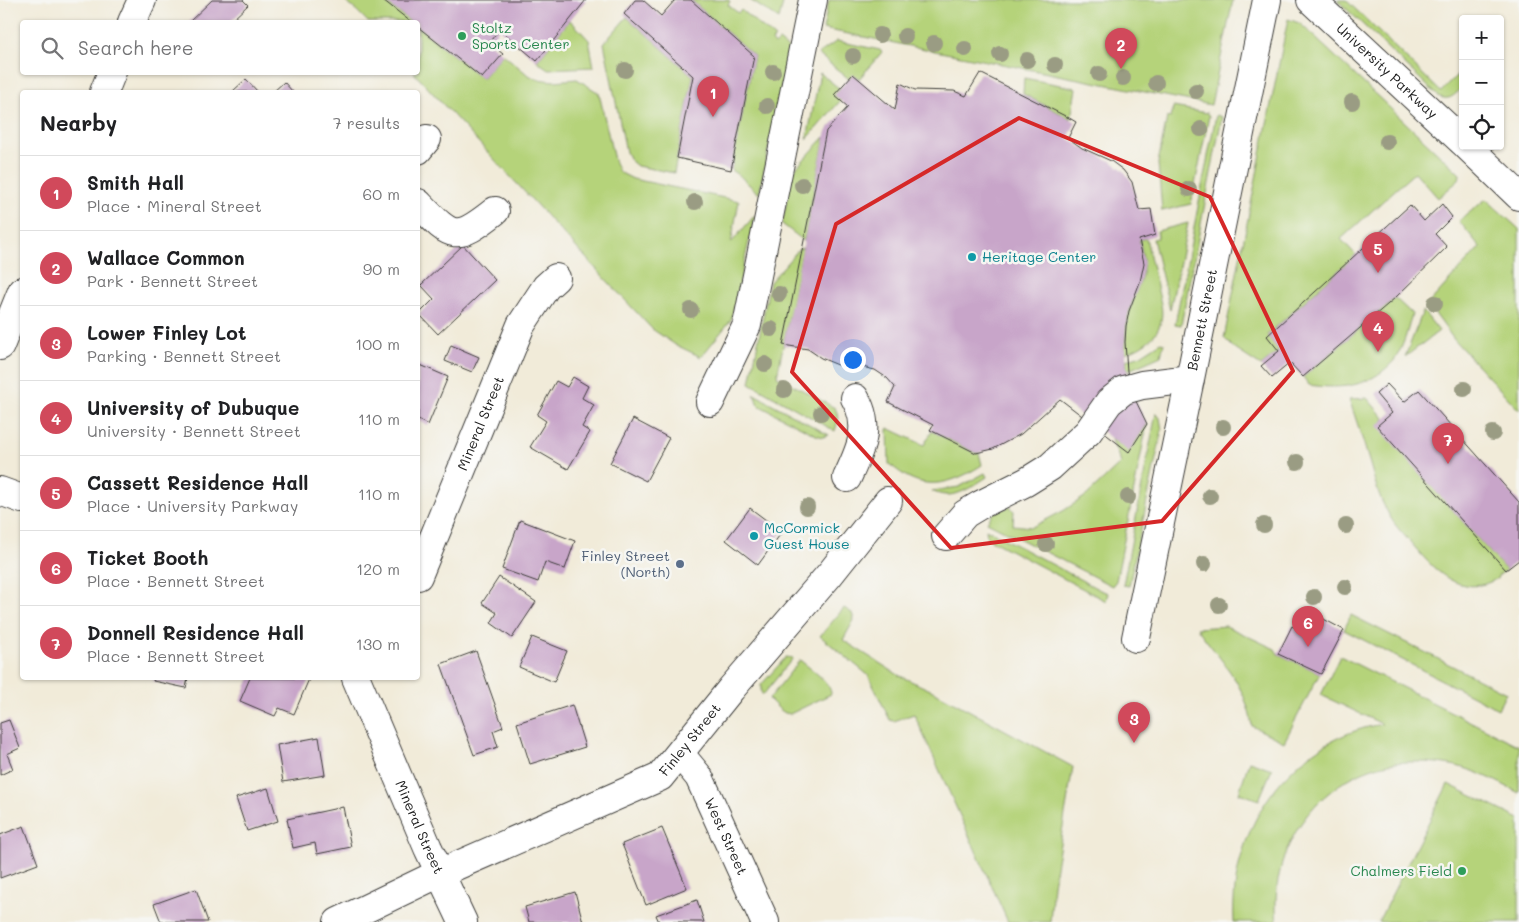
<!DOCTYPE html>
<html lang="en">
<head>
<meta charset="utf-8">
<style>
  :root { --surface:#fff; --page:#f2f2f2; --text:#202124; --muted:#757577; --line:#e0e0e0; --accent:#d1495b }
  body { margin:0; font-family:Mali,sans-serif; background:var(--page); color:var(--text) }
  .controls { position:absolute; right:15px; top:15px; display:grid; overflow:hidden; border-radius:5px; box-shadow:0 1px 4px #0004 }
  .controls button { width:45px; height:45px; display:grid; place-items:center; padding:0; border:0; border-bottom:1px solid var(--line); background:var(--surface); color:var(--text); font:25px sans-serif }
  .you { position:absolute; left:852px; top:359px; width:18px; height:18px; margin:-12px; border:4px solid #fff; border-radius:50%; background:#1a73e8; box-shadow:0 0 0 8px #1a73e833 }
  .badge { display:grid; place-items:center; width:32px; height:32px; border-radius:50%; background:var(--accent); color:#fff; font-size:16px; font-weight:700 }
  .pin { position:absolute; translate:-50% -41px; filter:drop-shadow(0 1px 2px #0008) }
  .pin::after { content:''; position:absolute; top:26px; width:18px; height:15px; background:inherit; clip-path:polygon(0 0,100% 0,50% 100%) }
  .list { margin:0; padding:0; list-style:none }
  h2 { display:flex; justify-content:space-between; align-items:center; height:65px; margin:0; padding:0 20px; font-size:21px }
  h2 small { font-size:16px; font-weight:400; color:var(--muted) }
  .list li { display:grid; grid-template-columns:32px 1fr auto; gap:15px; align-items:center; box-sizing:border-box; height:75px; padding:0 20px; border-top:1px solid var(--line) }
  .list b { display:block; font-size:19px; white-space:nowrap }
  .list p { margin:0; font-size:16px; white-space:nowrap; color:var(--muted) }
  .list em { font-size:16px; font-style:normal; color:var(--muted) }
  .icon { flex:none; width:28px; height:28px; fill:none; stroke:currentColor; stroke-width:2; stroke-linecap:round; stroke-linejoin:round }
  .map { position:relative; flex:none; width:1519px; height:922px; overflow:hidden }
  .search { position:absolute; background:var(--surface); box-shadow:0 1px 4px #0004; left:20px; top:20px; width:400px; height:55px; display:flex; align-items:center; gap:12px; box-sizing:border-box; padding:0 18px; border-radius:5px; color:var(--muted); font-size:19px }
  .panel { position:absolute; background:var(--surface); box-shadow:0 1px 4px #0004; left:20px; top:90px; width:400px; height:590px; border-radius:5px }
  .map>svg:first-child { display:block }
</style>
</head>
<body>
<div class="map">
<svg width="1519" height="922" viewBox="0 0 1519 922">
  <rect width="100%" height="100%" fill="#f6f6f2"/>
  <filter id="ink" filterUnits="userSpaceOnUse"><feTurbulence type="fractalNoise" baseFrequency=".02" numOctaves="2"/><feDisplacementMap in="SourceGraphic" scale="10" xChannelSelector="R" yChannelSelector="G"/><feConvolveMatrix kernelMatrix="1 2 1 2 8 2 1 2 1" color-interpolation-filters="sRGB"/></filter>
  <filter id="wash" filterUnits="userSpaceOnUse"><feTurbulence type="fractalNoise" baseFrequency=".0096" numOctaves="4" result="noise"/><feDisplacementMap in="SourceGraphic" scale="20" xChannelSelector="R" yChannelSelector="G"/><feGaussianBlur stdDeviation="1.12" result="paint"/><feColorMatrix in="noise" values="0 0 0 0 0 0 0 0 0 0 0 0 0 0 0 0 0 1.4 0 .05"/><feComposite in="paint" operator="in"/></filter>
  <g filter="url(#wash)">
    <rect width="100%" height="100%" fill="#f1ebd9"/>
    <!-- green -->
    <path fill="#b5d37a" stroke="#68784b" d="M343,0H383L411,22H368L356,10Z
      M691,0H729L730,1L728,5L738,13L741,10L775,38L772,41L775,45L779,41L789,49L759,194L742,178L731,170L754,56Z
      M750,0H784L779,19Z
      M829,0H1233L1211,105L823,29Z
      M1337,0H1346L1441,92L1455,77L1459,75L1463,77V87C1454,95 1450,102 1438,96Z
      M627,17L693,76L674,173L637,166L630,160L626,152L604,43Z
      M1288,19L1299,23L1305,28L1460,174L1459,180L1438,198L1415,172L1341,239L1356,255L1267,335L1279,351L1261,366L1235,349L1224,338Z
      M570,20L589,40L594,67L548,69L537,61Z
      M418,27L482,78L503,54L527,74L536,79L554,81L577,79L599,93L614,160L619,172L633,179L739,201L731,243L755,215L731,320L701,357L674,344L652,329L414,73L418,72Z
      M837,41L880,50L882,52L859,79L853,75L849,79L818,54Z
      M820,73L840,89L841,100L807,139Z
      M1024,78L1076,88L1071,119L1023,94Z
      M1173,107L1207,113L1209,116L1191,204L1162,211L1158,163L1167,117L1171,118Z
      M1216,115L1222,117L1181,325L1175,324Z
      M825,137L804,241L782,224L793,171Z
      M1486,199L1519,229V410L1455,341L1428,304L1480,247L1459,221Z
      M1188,223L1170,310L1153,239L1158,238L1157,231Z
      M1146,238L1161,304C1166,330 1149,345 1125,353C1125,338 1125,324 1130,309C1139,278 1149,275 1139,240Z
      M803,248L777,376L835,408L839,417L835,431L750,383L770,282L799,249Z
      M1395,298L1412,314C1408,328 1405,342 1398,354C1395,361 1389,366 1383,371C1361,388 1336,389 1309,385L1303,377Z
      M1423,311L1439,331L1405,357Z
      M1161,342L1164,343L1161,356L1127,371L1126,360L1141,355Z
      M754,394L829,435L823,437L816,435L758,405Z
      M1367,398L1385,419L1378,426L1506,570L1497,577L1498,578C1461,600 1435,571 1412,544C1403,534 1393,524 1387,511C1378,496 1374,477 1369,461C1363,440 1356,419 1349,399Z
      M1156,413L1160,418L1162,430L1129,586L1123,585Z
      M1147,424L1116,581L1112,586L987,522L994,512L1010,507L1014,511L1013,525L1032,527L1063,511L1086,496L1121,463L1111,438L1129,451Z
      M888,428L924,445L932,431L976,453H979L982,465C962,478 936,490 912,479C904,476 896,469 889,464Z
      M985,473L987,477C970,488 952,502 932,491L959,487Z
      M986,529L1100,590L1108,593L1106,601L987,538Z
      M844,608L852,613L854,620L843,640L900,676L937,693L1073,767L1053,885L1050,922H1008L914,714L894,721L890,720L868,675L820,636Z
      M1351,615L1506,693L1498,709L1344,630Z
      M1226,626L1275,649L1278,654L1320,673L1284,742L1252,726C1246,684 1221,661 1197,628Z
      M1340,656L1519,746V793C1496,781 1471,767 1445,764C1421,761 1394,760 1370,769C1308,792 1269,856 1277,922H1234C1229,830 1288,740 1382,724L1321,695Z
      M786,657L793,658L763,695L761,692V685Z
      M800,660C809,668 831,682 831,694L790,714L785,713L779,709L769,699Z
      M1249,761L1272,769L1259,800L1239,793Z
      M1448,784L1519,819V922H1378Z"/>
    <g id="blocks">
      <!-- building -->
      <path fill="#c8a5c9" d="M212,0H243L248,5L230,22H189Z
        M383,0H586L537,61L499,29L489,43L503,54L482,78L418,27V22H411Z
        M635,0H643L661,16L675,0H691L754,56L731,170L677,158L693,76L624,14Z
        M980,73L1071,119L1076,122L1068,138L1082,148L1111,161L1123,170L1132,182L1139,210L1151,209L1155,235L1139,240L1144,263L1140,282L1129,311L1126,326L1125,342L1127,371L1131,391L1147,424L1129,452L1060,399L1021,434L993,449L976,453L930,430L933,425L888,402L895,387L887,378L875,370L862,367L838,365L821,358L808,349L783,345L826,131L848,107L834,95L853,74L895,110L900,83L915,90L954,91L966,96Z
        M246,79L258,92H232Z
        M284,82L293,92H273Z
        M1442,204L1452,217L1435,234L1447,247L1395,298L1303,377L1290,363L1272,378L1261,366L1279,351L1267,336L1410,205L1424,221Z
        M463,245L495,280L438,334L419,314L434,299L421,285Z
        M451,345L479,357L472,372L445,361Z
        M418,364L448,377L428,425L418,420Z
        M573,377L588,386L582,398L594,405L582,427L590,432L568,469L530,447L546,421L537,415L556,381L567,387Z
        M1387,384L1404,402L1419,390L1519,502V560L1506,570L1377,426L1392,413L1376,394Z
        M633,419L669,438L646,481L610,463Z
        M750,508L782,532L758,565L726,540Z
        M520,520L575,541L565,569L545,562L538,582L502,569Z
        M499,577L536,602L512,638L491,623L497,613L482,603Z
        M1318,616L1344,630L1321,674L1278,654L1292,626L1309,634Z
        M532,637L567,651L554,682L519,667Z
        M476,651L503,727L493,731L498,747L474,755L441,664Z
        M154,678H188L186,688L153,681Z
        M250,678H304L309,679L294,714L279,708L275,716L240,701Z
        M572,705L585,747L530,764L517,723Z
        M9,720L20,748L7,754L13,769L0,775V723Z
        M319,737L325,775L283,782L277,745Z
        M268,788L278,821L247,831L236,798Z
        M343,807L351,847L317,854L315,843L293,848L287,819Z
        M24,826L38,864L0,878V835Z
        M662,828L687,888L646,905L622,844Z
        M196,889L208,922H161L154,904Z
        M575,892L583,922H529L525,907Z
        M697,900L704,922H659L656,915Z"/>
    </g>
  </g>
  <g filter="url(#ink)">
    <use href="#blocks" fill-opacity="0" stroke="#3c3b38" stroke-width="1"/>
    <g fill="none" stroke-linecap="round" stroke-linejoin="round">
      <!-- minor casing -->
      <g stroke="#3c3b38" stroke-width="30">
        <g id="minor">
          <path id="s1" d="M1311,0L1463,142"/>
          <path d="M132,22L142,0"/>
          <path d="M104,92L112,72"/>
          <path d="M1467,146L1519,196"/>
          <path d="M418,150L427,139"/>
          <path d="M418,203C452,238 455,243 495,211"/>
          <path d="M0,346L22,291"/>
          <path d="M710,402L747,325L813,0"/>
          <path d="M847,478C860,450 872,427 855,398"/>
          <path d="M0,491L22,499"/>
          <path d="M946,536L965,514L980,505L1026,482L1050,467L1088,432L1109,402L1124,390L1142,385L1190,379"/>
          <path id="s2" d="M418,576L521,325L546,287L556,278"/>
          <path id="s3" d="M1136,638L1190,379L1267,0"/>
          <path id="s4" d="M356,678L428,848L463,922"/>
          <path id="s5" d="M680,754L699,777L765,922"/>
          <path id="s6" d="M338,922L440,873L660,777L731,689L830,574L888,501"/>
        </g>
      </g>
      <!-- minor -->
      <use href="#minor" stroke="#fff" stroke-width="28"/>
    </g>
    <!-- trees -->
    <g fill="#9a9c83">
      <circle cx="880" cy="35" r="8"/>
      <circle cx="905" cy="36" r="8"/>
      <circle cx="934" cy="43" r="8"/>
      <circle cx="965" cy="49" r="8"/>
      <circle cx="1000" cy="54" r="8"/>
      <circle cx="853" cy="56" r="8"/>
      <circle cx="1027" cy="60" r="8"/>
      <circle cx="1055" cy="65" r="8"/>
      <circle cx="625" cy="70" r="8"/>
      <circle cx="773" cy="72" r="8"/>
      <circle cx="1099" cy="74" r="8"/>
      <circle cx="1123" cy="78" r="8"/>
      <circle cx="1156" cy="83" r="8"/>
      <circle cx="1196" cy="91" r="8"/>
      <circle cx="1352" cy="102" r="8"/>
      <circle cx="767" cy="106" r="8"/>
      <circle cx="1201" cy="129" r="8"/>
      <circle cx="1387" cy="142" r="8"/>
      <circle cx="802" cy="185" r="8"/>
      <circle cx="1189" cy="189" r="8"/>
      <circle cx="695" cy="202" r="8"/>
      <circle cx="779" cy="294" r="8"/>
      <circle cx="1435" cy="303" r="8"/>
      <circle cx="691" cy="310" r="8"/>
      <circle cx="771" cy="329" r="8"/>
      <circle cx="765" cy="364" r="8"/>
      <circle cx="1464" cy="389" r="8"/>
      <circle cx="784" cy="390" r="8"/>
      <circle cx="821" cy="413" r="8"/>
      <circle cx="1223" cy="427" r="8"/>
      <circle cx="1493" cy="433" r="8"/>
      <circle cx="1297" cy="462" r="8"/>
      <circle cx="1210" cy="496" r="8"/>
      <circle cx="1128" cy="497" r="8"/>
      <circle cx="807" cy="507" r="8"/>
      <circle cx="1264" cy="525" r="8"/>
      <circle cx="1346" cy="526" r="8"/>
      <circle cx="1046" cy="544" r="8"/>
      <circle cx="1204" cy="564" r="8"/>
      <circle cx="1345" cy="587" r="8"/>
      <circle cx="1314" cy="597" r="8"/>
      <circle cx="1219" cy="605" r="8"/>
    </g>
  </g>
  <!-- marked area -->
  <path fill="none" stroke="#d62828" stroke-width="4" stroke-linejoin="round" d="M1019,118L1210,197L1293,371L1162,521L951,548L792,372L836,224Z"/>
  <!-- markers -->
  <g fill="#2e9e5b" stroke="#f6f6f2" stroke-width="2">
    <circle cx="462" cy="36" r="5"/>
    <circle cx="1462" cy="871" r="5"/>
  </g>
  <g fill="#0f9aa8" stroke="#f6f6f2" stroke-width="2">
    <circle cx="972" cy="257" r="5"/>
    <circle cx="754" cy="536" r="5"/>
  </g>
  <circle fill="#5c6f8a" stroke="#f6f6f2" stroke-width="2" cx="680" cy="564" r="5"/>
  <g text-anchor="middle" stroke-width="5" stroke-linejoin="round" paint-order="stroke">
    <!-- leisure labels -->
    <g font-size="14" fill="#27864d" stroke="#f6f6f2" text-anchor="start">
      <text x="472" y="33">Stoltz<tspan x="472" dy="16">Sports Center</tspan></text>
      <text x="1452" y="876" text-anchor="end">Chalmers Field</text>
    </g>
    <!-- street labels -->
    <g font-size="14" fill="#1c1c1c" stroke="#f6f6f2">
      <text dy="5" stroke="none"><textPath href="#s1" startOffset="104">University Parkway</textPath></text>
      <text dy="5" stroke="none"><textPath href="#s3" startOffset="325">Bennett Street</textPath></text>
      <text dy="5" stroke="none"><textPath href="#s2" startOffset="165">Mineral Street</textPath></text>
      <text dy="5" stroke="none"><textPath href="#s6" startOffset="401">Finley Street</textPath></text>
      <text dy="5" stroke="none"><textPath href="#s4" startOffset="162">Mineral Street</textPath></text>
      <text dy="5" stroke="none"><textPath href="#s5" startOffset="95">West Street</textPath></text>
    </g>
    <!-- culture labels -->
    <g font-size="14" fill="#0d838f" stroke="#f6f6f2" text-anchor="start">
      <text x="982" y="262">Heritage Center</text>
      <text x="764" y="533">McCormick<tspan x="764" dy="16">Guest House</tspan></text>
    </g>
    <!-- service labels -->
    <g font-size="14" fill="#4e5e75" stroke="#f6f6f2" text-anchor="end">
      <text x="670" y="561">Finley Street<tspan x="670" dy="16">(North)</tspan></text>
    </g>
  </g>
</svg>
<div class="controls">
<button>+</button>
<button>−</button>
<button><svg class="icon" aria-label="locate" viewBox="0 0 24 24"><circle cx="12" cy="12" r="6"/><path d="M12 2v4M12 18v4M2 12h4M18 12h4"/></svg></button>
</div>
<div class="you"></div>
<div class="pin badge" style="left:713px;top:117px">1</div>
<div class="pin badge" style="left:1121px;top:69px">2</div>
<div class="pin badge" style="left:1134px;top:743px">3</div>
<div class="pin badge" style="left:1378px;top:352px">4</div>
<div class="pin badge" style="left:1378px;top:273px">5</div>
<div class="pin badge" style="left:1308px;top:647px">6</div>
<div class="pin badge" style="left:1448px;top:464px">7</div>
<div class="search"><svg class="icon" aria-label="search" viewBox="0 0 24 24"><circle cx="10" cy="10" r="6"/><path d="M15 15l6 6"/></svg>Search here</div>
<section class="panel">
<h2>Nearby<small>7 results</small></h2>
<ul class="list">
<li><span class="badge">1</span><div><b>Smith Hall</b><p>Place · Mineral Street</p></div><em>60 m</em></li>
<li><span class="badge">2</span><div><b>Wallace Common</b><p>Park · Bennett Street</p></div><em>90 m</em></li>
<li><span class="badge">3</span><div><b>Lower Finley Lot</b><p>Parking · Bennett Street</p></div><em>100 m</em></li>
<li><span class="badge">4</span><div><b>University of Dubuque</b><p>University · Bennett Street</p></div><em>110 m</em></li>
<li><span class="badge">5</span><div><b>Cassett Residence Hall</b><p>Place · University Parkway</p></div><em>110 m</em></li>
<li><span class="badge">6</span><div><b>Ticket Booth</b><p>Place · Bennett Street</p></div><em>120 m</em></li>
<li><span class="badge">7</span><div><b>Donnell Residence Hall</b><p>Place · Bennett Street</p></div><em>130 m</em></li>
</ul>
</section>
</div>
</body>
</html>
